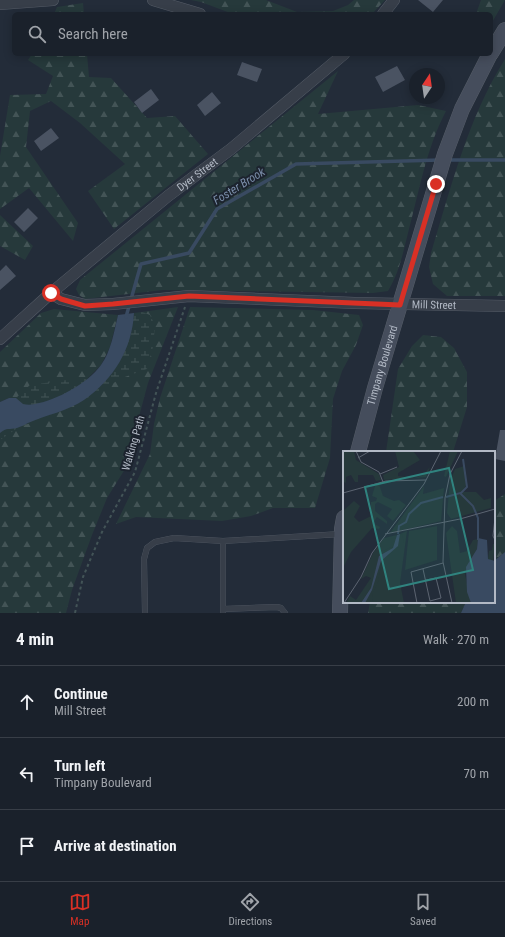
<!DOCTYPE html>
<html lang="en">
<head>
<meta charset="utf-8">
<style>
  :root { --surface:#1a212b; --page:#232933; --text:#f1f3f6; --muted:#9fa3a9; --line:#383e47; --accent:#d93025 }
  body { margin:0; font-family:"Roboto Condensed",sans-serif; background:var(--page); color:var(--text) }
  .compass { position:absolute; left:409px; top:68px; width:36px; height:36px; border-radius:50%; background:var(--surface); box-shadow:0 2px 10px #0003; rotate:13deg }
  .stop { position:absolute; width:12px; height:12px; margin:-9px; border:3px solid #d93025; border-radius:50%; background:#fff }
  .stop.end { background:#d93025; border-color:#fff; box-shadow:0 1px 4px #0008 }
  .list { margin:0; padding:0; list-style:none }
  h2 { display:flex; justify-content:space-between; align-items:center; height:52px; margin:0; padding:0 16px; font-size:17px }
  h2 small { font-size:13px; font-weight:400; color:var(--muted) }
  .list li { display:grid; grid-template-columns:26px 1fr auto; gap:12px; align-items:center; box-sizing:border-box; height:72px; padding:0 16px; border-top:1px solid var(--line) }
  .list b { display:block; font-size:15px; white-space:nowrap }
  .list p { margin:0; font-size:13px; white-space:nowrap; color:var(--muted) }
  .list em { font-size:13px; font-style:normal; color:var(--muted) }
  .icon { flex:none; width:22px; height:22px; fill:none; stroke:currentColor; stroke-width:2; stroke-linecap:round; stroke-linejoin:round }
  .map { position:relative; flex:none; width:505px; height:613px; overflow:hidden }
  .search { position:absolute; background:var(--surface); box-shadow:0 2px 10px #0003; left:12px; right:12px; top:12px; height:44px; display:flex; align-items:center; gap:10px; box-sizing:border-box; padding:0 14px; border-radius:6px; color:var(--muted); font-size:15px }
  .sheet { height:268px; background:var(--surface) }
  nav { display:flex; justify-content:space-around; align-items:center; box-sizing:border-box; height:56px; border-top:1px solid var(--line); background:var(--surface); font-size:11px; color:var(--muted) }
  nav a { display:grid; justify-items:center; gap:2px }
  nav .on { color:var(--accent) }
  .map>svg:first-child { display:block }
</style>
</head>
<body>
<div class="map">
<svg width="505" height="613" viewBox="0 0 505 613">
  <defs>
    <pattern id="forest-firs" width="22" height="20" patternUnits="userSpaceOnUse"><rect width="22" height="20" fill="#26393b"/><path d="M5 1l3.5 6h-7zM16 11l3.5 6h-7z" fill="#435456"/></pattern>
    <pattern id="wetland-marsh" width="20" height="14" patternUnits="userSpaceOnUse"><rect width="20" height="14" fill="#26393b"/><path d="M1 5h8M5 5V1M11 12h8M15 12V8" fill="none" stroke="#435456"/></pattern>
  </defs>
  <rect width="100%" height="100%" fill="#232c39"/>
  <!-- forest -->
  <path fill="url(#forest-firs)" d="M191,0H266L297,12L333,11L348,5L354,0H385L372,14H233L201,2Z
    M481,0H505L491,24V14H476Z
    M83,3L84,14H54L57,7Z
    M32,54H87L89,77L111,78L147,118L175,116L208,154L114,229L88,191L125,164L80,123L51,101L30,111L26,147L78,223L73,241L29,188L0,209V156L10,95L46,94L53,76L28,60Z
    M505,59V296H447L433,284L429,267L431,253C451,187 468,118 505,59Z
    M338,71L318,114L418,105L446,111C426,149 419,192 408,233C403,253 399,273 388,291L373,293L163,290L85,299L79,295L76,289L80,280Z
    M0,215L33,246L25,260L0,246Z
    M178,307L148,383L125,469L107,498L92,535L72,590L66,613H0V433L84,400L134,322V313Z
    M190,307L313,310L359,315L363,325L356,345L342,371L333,399L330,458L315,508H273L251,516L222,521L136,517L116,524L150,454L154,424L160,398Z
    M54,309L118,315L110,347L101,365L89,377L78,386L48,400L9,398L0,402V352L41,313Z
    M423,335L441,337L454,348L467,372V407L453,452H386L398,369L412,346Z
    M505,494V552L494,561V501Z
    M370,602H466L461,613H368Z"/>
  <!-- wetland -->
  <path fill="url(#wetland-marsh)" d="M142,312L150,315L155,325L153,347L147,369L122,378L84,400L62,410L16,429L0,440V408L16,398L30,385L67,380L86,379L103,371L125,319Z"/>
  <!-- water -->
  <path fill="#394a61" d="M134,313C132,349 114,379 84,400C68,411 46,415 28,423C24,425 20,427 17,428C9,430 7,427 0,433V402L9,398H16L23,404C27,405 31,405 35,404C57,400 88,383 101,365C111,351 114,332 118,315Z
    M505,552V613H461L466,602H494V561Z"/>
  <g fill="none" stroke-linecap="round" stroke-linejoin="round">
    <!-- stream -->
    <path stroke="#394a61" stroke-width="3.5" d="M446,160H505
      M126,317L141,264L189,253L217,209L296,164L440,160"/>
  </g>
  <!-- building -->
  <path fill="#4a5362" d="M418,0H443L433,12Z
    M242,62L262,69L257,82L237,75Z
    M397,66L405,80L383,92L375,77Z
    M151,89L159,100L142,113L134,102Z
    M212,92L221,103L205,116L197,105Z
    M51,128L59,138L41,151L34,141Z
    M28,208L38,218L24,232L14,222Z
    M6,265L16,276L0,290V271Z
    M500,430H505V461L495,459Z"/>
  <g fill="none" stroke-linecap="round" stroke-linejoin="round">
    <!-- lane casing -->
    <g stroke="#555c67" stroke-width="6">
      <path id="lane" d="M223,541V613
        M223,609L277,607L281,608L285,613
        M145,613L144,559L147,548L155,542L174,538L223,541L341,534"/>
    </g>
    <!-- street casing -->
    <g stroke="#555c67" stroke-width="12">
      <g id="street">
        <path d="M153,0L200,14"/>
        <path d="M0,4L53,0"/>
        <path d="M383,14L394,0"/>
        <path id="s1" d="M51,293L61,299L85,305L113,304L189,296L355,303L505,306"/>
        <path id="s2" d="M0,339L51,293L168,196L231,149L344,54"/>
      </g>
    </g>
    <!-- secondary casing -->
    <g stroke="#555c67" stroke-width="16">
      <g id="secondary">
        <path d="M491,53L505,30"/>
        <path id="s3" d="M358,452L375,388L445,154L462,109L490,54"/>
        <path d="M340,613L342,529L344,518"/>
      </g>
    </g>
    <!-- path -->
    <path stroke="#435457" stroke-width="2" stroke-dasharray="3 3" stroke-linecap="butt" d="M75,613L83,577L102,532L135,472L156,393L185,307"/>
    <!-- lane -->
    <use href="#lane" stroke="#373e49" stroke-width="5.5"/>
    <!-- street -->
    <use href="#street" stroke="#373e49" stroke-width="11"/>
    <!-- secondary -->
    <use href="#secondary" stroke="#454d5c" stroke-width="15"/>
  </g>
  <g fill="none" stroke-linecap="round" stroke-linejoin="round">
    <!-- route -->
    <path stroke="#d93025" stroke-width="5" d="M51,293L61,299L85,306L113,304L189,296L400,305L436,184"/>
  </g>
  <g text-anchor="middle" stroke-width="4" stroke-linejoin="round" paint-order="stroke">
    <!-- street labels -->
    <g font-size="11" fill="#b2b9c5" stroke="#1c232e">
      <text dy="4" stroke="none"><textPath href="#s2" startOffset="257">Dyer Street</textPath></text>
      <text dy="4" stroke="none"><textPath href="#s1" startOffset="386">Mill Street</textPath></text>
      <text dy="4" stroke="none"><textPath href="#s3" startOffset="90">Timpany Boulevard</textPath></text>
      <text transform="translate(133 443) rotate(-74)" y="4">Walking Path</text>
    </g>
    <!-- water labels -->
    <g font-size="12" font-style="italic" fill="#7c8fab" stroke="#1c232e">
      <text transform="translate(239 186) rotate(-32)" y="4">Foster Brook</text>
    </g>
  </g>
  <!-- overview -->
  <g transform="translate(343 451)">
    <rect width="152" height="152" fill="#232c39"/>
    <path d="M0,0H11L13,9L36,23L38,29L33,30L30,24H15V31H12L8,24L3,26V32L1,31ZM52,0H70L77,9L55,22V25L72,27L80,24L87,16L83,26L41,29L40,24L56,16ZM107,0H115L103,26L101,25ZM121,15L123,34L120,41H133L141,49L148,47V57L108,68L104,62L107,30L112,18ZM36,33L40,45L51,50L56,49L63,54L50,70L44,65L49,58L35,51L32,53V60L44,70V73L34,66L30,72L37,76L36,78L29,77L8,101L0,117V60L11,50L17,55L11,66L16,71L28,65V51L33,50L34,47L29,45L32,35ZM81,35L80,43L101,37L98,70L47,82ZM94,75V109L62,119L66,80ZM109,75L114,80L117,102L124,100L130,89L135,88L134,98L122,123L128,152H113L103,82ZM64,80L57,132L61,152H25L39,108L46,104L57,88V83ZM54,84L52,96L36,108L28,137L18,152H3L7,145L13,149L28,127L23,125L18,128L30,102L41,87ZM150,93H152L150,111L145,108L146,100L149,99Z" fill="#26393b"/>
    <path d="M59,83L61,92L39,110L35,131L29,144L30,152H18L28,135L36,106L42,99L54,94L55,84Z" fill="#26393b"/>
    <path d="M57,83L55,95L38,110L29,139L22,152H18L28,137L36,105L50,97L54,84ZM135,87L144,89L145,108L152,110V152H128L124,141L123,116L134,98Z" fill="#394a61"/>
    <path fill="none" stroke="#394a61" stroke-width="2" d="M118,42L124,36L120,8M103,46L117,42L130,55L135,67V89M55,83L56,75L63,71L66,63L78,52L100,46"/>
    <path fill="none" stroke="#5c6471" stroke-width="1" d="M13,0L18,11L36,21L40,31M15,7L27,0M37,23L54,16M0,42L43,30L83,29M152,67L150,85L152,89M42,83L117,68L152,58M80,118L87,150L98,147L93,127L83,129M1,152L18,126L29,102L81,33L98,0M74,152L68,121L100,112M109,152L100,111L102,47L107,23L119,0"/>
    <path fill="#30837f" fill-opacity="0.15" stroke="#30837f" stroke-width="2" d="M106,17L130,119L46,138L22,36Z"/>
    <rect width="152" height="152" fill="none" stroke="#b2b9c5" stroke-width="2"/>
  </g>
</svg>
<svg class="compass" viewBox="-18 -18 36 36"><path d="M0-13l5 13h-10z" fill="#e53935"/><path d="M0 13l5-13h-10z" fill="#9fa3a9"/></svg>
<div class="stop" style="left:51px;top:293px"></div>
<div class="stop end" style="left:436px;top:184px"></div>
<div class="search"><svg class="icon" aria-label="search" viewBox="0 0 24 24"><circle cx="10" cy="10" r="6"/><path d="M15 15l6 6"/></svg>Search here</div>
</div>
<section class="sheet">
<h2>4 min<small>Walk · 270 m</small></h2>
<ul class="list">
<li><svg class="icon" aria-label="ahead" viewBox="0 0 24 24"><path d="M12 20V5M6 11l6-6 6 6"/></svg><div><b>Continue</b><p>Mill Street</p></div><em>200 m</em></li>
<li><svg class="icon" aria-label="left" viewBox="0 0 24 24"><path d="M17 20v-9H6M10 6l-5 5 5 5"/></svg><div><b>Turn left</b><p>Timpany Boulevard</p></div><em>70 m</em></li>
<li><svg class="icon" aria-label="arrive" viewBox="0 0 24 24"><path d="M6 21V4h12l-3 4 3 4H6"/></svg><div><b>Arrive at destination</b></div></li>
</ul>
</section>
<nav>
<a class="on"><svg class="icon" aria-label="map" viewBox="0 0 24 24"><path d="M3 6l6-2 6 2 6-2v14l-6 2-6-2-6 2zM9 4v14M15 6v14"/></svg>Map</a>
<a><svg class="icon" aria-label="directions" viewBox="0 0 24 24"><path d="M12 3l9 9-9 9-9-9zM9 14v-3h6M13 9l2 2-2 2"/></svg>Directions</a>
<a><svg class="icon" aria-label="saved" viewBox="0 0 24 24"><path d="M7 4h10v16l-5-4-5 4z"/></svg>Saved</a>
</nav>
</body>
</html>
